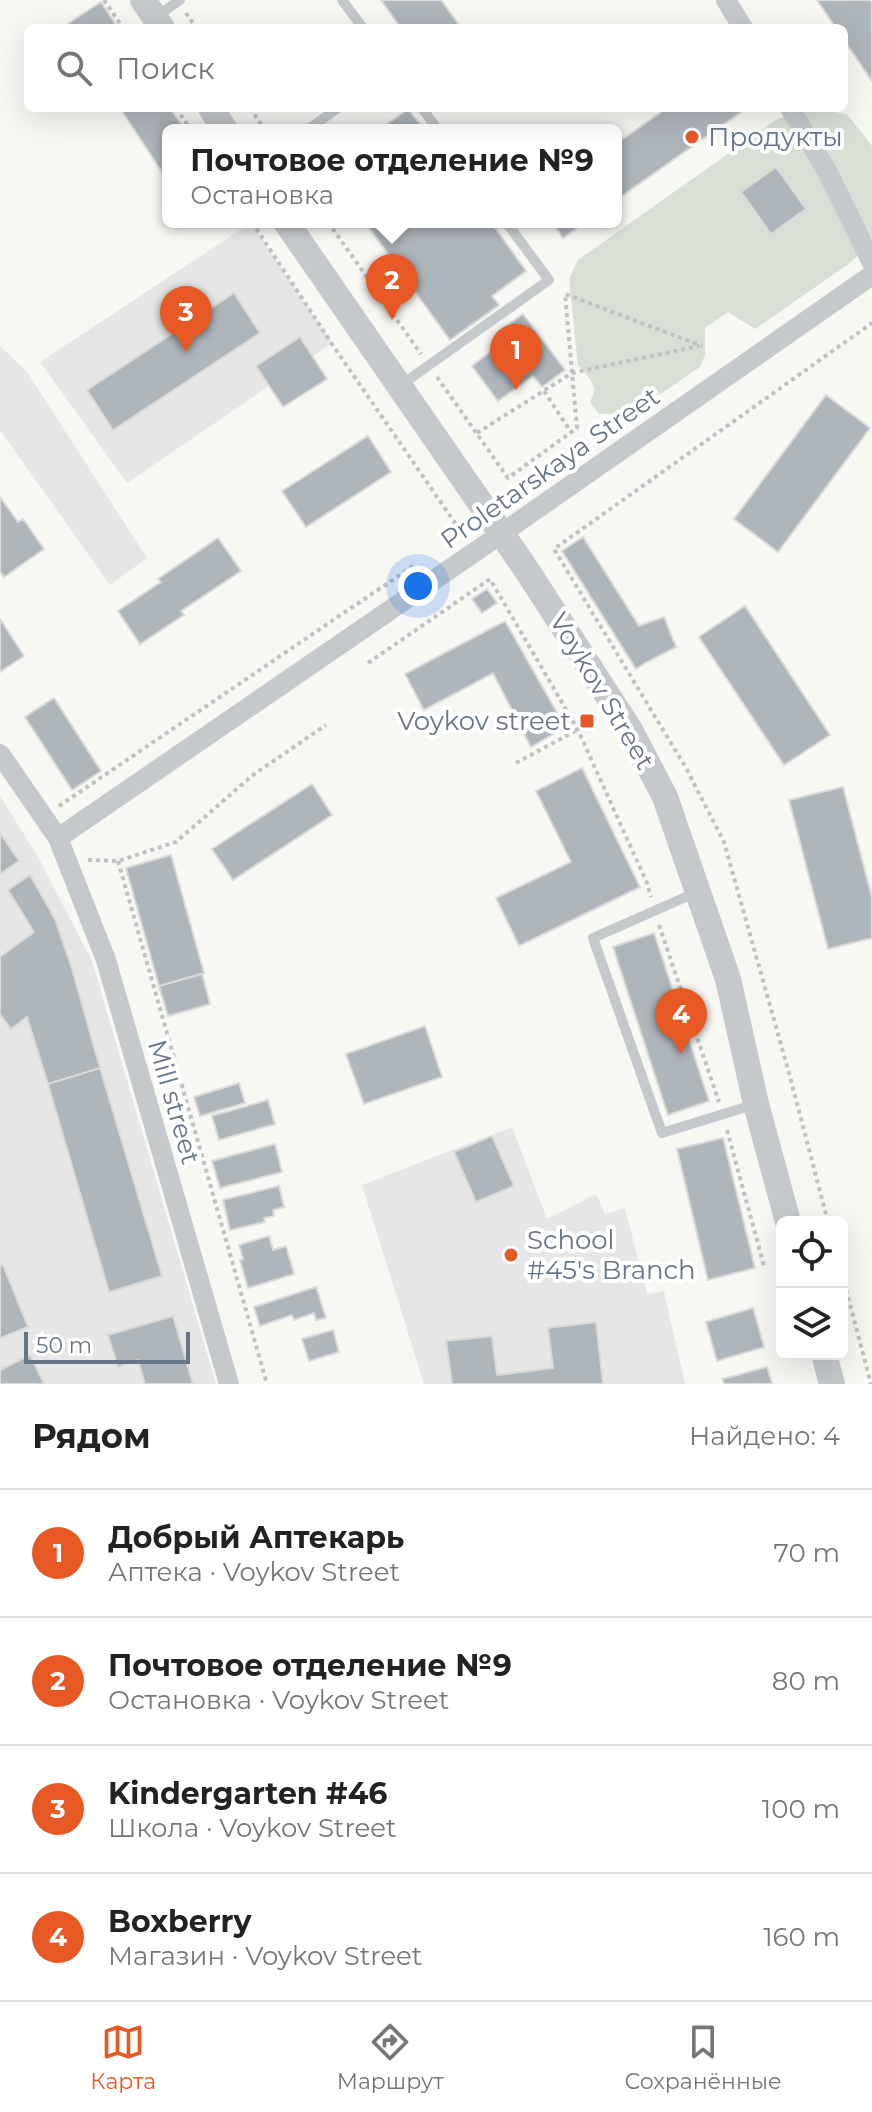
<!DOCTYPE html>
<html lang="ru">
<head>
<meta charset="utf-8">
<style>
  :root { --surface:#fff; --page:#f6f6f6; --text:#222; --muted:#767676; --line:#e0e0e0; --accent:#e65925 }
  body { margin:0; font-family:Montserrat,sans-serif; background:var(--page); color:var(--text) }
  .controls { position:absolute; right:24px; bottom:24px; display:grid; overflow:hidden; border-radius:12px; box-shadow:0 8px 32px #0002 }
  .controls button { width:72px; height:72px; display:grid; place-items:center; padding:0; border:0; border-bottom:2px solid var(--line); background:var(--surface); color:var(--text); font:40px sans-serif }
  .scale { position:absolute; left:24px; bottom:20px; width:166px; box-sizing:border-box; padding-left:8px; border:4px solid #667686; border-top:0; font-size:22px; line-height:28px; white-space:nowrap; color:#667686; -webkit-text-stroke:6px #fff; paint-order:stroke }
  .you { position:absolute; left:418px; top:586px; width:28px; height:28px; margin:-20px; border:6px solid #fff; border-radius:50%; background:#1a73e8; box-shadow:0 0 0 12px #1a73e833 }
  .badge { display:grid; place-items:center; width:52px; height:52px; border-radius:50%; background:var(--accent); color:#fff; font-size:26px; font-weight:700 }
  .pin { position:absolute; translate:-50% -66px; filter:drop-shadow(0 2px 4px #0008) }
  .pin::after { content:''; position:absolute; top:42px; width:28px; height:24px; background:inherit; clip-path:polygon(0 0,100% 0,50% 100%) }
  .popup { position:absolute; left:162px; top:124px; width:460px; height:104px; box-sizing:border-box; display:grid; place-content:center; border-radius:12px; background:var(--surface); filter:drop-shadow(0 2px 6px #0005); font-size:26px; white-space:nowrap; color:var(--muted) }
  .popup b { font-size:30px; color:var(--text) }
  .popup::after { content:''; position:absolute; left:50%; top:100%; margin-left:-16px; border:16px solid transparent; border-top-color:var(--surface) }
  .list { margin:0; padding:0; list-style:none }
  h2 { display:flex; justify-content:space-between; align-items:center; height:104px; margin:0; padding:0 32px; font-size:34px }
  h2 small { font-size:26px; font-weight:400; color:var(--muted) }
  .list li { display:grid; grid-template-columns:52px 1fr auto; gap:24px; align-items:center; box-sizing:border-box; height:128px; padding:0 32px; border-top:2px solid var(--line) }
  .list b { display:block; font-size:30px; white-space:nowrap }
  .list p { margin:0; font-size:26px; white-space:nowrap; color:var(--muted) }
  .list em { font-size:26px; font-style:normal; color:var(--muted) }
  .icon { flex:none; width:44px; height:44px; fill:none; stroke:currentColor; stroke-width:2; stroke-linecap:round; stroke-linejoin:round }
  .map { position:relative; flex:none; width:872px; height:1384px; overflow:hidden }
  .search { position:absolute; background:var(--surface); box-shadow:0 8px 32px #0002; left:24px; right:24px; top:24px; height:88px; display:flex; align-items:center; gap:20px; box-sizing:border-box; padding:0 28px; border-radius:12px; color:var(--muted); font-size:30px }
  .sheet { height:616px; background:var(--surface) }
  nav { display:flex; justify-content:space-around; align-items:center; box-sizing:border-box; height:112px; border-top:2px solid var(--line); background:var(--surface); font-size:22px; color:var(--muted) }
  nav a { display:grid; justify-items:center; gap:4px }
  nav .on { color:var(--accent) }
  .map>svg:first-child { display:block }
</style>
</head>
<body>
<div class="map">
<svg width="872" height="1384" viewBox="0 0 872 1384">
  <rect width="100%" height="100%" fill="#f7f7f4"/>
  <!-- built -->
  <path fill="#e5e6e5" d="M251,223L332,343L127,483L40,362Z
    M0,346L27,372L147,558L110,585L0,430Z
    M0,796L37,855L92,961L216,1384H0Z
    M512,1127L547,1219L596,1194L605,1214L625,1208L647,1294L664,1291L685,1384H424L362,1185Z"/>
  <!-- green -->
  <path fill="#d8dfd5" d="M816,109L847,114L872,146V244L847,265L755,329L728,312L705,328V355L700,367L662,393L632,403L617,414H599L590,402L595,390L590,379L578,365L569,279L578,260L777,119Z"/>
  <!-- building -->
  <path fill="#aeb5bb" stroke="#d9d9d7" stroke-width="2" d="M381,0H441L461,28H401Z
    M817,0H870L872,3V81L844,40V28H836Z
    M101,2L118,28H68L66,25Z
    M120,108H170L185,130H168V181Z
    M667,108H747L616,200V144Z
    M408,109L424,130H379Z
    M776,167L806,209L771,234L741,192Z
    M365,222H491L526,271L492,296L499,305L450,340Z
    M552,222H585L563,238Z
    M234,293L260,333L113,430L87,390Z
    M523,314L565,370L542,387L533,376L498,401L472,366L507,339L501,330Z
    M300,337L327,379L283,407L256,366Z
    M826,395L870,428L778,552L734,519Z
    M368,436L391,472L306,527L282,491Z
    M0,497L18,522L23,519L44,549L4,577L0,571Z
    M583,537L639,626L664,617L676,647L643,664L636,669L562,551Z
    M218,538L241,571L181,611L184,615L140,644L118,611L161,582L158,579Z
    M487,589L497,603L482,613L472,599Z
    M745,606L830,735L784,765L699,637Z
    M0,619L24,656L0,672Z
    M505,621L565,727L531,747L493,673L424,710L405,674Z
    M54,698L101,771L72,790L25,717Z
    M582,768L640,887L519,946L496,898L571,862L536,791Z
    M312,784L332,815L233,880L212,849Z
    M843,787L872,898V938L828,949L789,800Z
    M0,833L19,861L0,874Z
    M171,855L204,973L159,986L126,868Z
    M30,875L55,919L72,969L100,1068L48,1084L27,1017L11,1029L0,1014V957L34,932L8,890Z
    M654,933L709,1101L668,1115L613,947Z
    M202,974L210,1004L168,1016L159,986Z
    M425,1026L442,1077L364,1104L346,1054Z
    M100,1068L162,1276L109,1292L48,1084Z
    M239,1083L245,1103L200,1116L194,1097Z
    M268,1100L275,1124L219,1140L212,1116Z
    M492,1136L514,1186L476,1202L454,1152Z
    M723,1138L755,1268L708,1280L677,1149Z
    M275,1144L282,1172L220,1188L212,1161Z
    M279,1186L284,1207L273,1210L274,1216L264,1218L265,1222L230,1230L223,1200Z
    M269,1236L273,1250L286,1246L294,1274L248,1288L240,1260L243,1259L239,1245Z
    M3,1265L28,1327L0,1338V1266Z
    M316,1287L326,1318L316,1320L314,1313L294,1320L292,1315L260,1326L254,1307Z
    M753,1308L764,1347L717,1361L706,1322Z
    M173,1316L193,1384H145L138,1360L118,1367L108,1335Z
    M596,1322L603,1384H452L446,1341L492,1336L497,1375L553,1368L548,1328Z
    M333,1330L339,1352L309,1361L302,1339Z
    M30,1355L44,1384H0V1370Z
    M767,1367L772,1384H724L723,1379Z"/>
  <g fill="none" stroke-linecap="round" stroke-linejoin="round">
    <!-- path -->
    <path stroke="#bfc1c3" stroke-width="4" stroke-dasharray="4 4" stroke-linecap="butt" d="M104,0L123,28
      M186,13L196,28
      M176,108L191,130
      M250,108L265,130
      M252,222L336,350L462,533L460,535
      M328,222L421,354
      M437,377L508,478L577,428L565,294L702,346
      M544,391L571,432
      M477,433L572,373L699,346
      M368,663L490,579L578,730L647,883L651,897
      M516,763L577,730
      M59,806L413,566
      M88,860L118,861L176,842L253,775L326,725
      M118,861L267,1384
      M659,925L719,1102
      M727,1130L764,1266
      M828,1222L789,1073L724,842L686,768L554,549L872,323
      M842,1274L871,1384"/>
    <!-- service -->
    <path stroke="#c5c9cc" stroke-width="10" d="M342,0L363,28
      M157,16L180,0
      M422,108L438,130
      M307,130L338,108
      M401,385L549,280L506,222
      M697,892L593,938L662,1133L756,1104"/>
    <!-- minor -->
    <path stroke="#c5c9cc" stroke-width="20" d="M726,0L743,28
      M790,108L828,173L872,263
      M0,754L58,838L106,960L229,1384
      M58,838L501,534L872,275"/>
    <!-- tertiary -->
    <path stroke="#c5c9cc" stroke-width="26" d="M143,0L162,28
      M211,108L225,130
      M286,222L526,569L630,730L665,797L728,979L756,1104L788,1222
      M824,1354L832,1384"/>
  </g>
  <!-- markers -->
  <g fill="#e65925" stroke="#fff" stroke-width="3">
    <circle cx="692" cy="137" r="8"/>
    <rect x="579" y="713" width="16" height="16" rx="4"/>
    <circle cx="511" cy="1255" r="8"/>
  </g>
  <g text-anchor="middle" stroke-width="8" stroke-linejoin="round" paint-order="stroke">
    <!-- poi labels -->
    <g font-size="26" fill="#667686" stroke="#fff" text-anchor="start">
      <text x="708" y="146">Продукты</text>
      <text x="571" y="730" text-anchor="end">Voykov street</text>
      <text x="527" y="1249">School<tspan x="527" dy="30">#45's Branch</tspan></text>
    </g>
    <!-- street labels -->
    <g font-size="26" fill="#667686" stroke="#fff">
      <text transform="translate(550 468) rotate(-35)" y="9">Proletarskaya Street</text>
      <text transform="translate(602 691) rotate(59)" y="9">Voykov Street</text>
      <text transform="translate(174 1102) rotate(74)" y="9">Mill street</text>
    </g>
  </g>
</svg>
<div class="controls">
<button><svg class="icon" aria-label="locate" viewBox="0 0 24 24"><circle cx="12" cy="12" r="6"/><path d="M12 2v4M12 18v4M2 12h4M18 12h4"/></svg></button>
<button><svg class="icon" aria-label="layers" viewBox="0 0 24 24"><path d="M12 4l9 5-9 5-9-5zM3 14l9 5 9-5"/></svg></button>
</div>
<div class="scale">50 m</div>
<div class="you"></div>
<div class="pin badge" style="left:516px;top:390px">1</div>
<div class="pin badge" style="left:392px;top:320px">2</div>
<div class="popup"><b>Почтовое отделение №9</b>Остановка</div>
<div class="pin badge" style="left:186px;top:352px">3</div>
<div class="pin badge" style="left:681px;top:1054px">4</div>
<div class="search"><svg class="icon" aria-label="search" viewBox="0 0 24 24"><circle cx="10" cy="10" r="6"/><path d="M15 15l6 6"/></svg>Поиск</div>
</div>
<section class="sheet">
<h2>Рядом<small>Найдено: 4</small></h2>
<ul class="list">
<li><span class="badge">1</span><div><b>Добрый Аптекарь</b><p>Аптека · Voykov Street</p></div><em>70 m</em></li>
<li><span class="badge">2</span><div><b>Почтовое отделение №9</b><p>Остановка · Voykov Street</p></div><em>80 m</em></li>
<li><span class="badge">3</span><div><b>Kindergarten #46</b><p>Школа · Voykov Street</p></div><em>100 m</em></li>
<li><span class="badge">4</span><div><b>Boxberry</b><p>Магазин · Voykov Street</p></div><em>160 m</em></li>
</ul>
</section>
<nav>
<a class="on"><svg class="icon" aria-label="map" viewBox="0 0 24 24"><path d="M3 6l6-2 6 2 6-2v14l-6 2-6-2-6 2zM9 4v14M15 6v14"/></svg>Карта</a>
<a><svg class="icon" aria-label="directions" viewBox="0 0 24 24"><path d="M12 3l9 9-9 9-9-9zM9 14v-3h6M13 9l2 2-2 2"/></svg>Маршрут</a>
<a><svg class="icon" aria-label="saved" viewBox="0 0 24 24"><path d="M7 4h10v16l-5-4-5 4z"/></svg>Сохранённые</a>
</nav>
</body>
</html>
